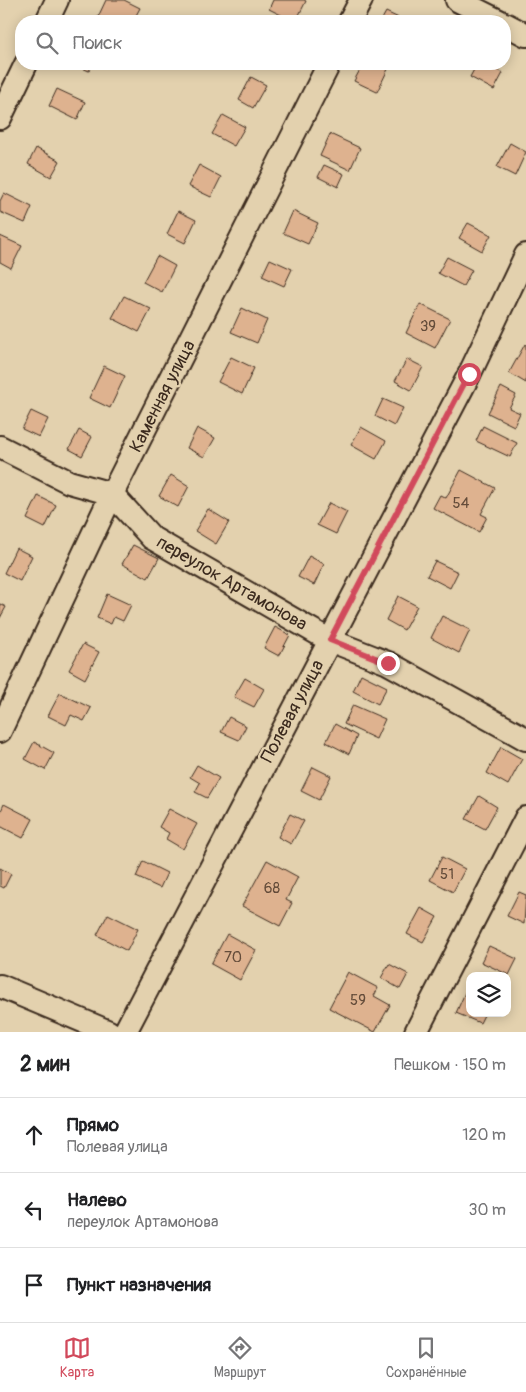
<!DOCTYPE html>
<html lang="ru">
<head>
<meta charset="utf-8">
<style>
  :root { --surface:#fff; --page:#f6f6f6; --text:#202124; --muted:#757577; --line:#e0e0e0; --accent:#d1495b }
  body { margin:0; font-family:Pangolin,sans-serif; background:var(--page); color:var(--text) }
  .controls { position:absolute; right:15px; bottom:15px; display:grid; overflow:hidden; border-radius:10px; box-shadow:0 2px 12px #0003 }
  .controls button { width:45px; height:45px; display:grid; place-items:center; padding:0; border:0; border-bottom:1px solid var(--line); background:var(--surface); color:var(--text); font:25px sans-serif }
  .stop { position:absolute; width:15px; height:15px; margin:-11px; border:4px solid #d1495b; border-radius:50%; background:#fff }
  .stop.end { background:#d1495b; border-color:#fff; box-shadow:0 1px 5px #0008 }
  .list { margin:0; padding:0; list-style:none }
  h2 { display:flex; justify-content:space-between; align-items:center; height:65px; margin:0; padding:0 20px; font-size:21px }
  h2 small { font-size:16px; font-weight:400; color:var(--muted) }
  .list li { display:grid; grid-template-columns:32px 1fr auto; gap:15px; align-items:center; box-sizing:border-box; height:75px; padding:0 20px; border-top:1px solid var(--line) }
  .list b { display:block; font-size:19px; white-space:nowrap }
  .list p { margin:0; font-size:16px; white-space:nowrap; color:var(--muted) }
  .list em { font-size:16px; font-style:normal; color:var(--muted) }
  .icon { flex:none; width:28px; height:28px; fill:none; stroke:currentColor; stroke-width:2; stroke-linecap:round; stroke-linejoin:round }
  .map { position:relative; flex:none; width:526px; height:1032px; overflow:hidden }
  .search { position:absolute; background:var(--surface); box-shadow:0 2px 12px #0003; left:15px; right:15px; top:15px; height:55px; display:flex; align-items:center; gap:12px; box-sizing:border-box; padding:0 18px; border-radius:20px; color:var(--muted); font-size:19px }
  .sheet { height:290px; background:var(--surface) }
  nav { display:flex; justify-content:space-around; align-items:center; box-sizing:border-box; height:70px; border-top:1px solid var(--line); background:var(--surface); font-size:14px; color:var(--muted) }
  nav a { display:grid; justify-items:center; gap:2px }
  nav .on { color:var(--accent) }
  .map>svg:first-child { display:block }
</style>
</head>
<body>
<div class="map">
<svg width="526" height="1032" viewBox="0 0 526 1032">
  <rect width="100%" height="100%" fill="#e3d1ae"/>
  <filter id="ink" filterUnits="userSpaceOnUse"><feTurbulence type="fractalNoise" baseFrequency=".02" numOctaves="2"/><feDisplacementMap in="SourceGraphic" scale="10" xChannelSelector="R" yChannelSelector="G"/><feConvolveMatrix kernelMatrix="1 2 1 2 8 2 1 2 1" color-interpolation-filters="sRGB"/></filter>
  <g filter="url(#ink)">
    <!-- building -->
    <path fill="#deb28f" stroke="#3b2a1e" d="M106,0H124L140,8L133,21H106L98,17Z
      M273,0H304L306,1L296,21H293L269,9Z
      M386,12L405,21H381Z
      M73,64H93L89,71Z
      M363,64L390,65L377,92L354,81Z
      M477,64H486L503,73L494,90L470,77Z
      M251,77L266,85L253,108L239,100Z
      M57,89L85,102L77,120L49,106Z
      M223,115L245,127L234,146L212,134Z
      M330,134L360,148L350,170L320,156Z
      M510,143L526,152L515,176L497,167Z
      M36,148L60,161L51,177L28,164Z
      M199,165L221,177L211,197L188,186Z
      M324,165L344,174L338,187L318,177Z
      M4,193L32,207L25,223L0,212V201Z
      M178,211L196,220L185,243L167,234Z
      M293,211L318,223L308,244L283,233Z
      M468,223L491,235L482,251L459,238Z
      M0,236L22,246L11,268L0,262Z
      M157,256L175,266L162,292L143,282Z
      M447,257L472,270L463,286L438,273Z
      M270,259L292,269L284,286L262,276Z
      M124,296L151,309L139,332L112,318Z
      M420,304L450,319L435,348L406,333Z
      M242,308L267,320L257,343L231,332Z
      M525,344L526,345V383L509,373Z
      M231,357L254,368L242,394L218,382Z
      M407,359L423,367L411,390L395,381Z
      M104,366L125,376L110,408L89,398Z
      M501,387L516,395L509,408L520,413L514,426L488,413Z
      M383,399L403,408L394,426L375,416Z
      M31,411L48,419L39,437L22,429Z
      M483,426L517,443L510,457L476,441Z
      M361,427L386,441L376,459L351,445Z
      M197,428L215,438L204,457L187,448Z
      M79,430L92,437L82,456L69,449Z
      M461,470L495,488L481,514L487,517L479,532L433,508L440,495L446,498Z
      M171,475L189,486L178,507L159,496Z
      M38,496L56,505L45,528L27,519Z
      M329,503L347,512L336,534L317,525Z
      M208,509L229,522L216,544L195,531Z
      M133,545L159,558L148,578L122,564Z
      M16,548L32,556L20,581L4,573Z
      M309,556L324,564L314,585L298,577Z
      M435,561L458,572L450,588L427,576Z
      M107,594L131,605L123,621L114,617L111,624L97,618Z
      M398,596L417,606L404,630L386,620Z
      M0,604L6,607L0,618Z
      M442,616L470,630L459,653L431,638Z
      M275,627L290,635L279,656L264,648Z
      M83,644L99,652L85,679L69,670Z
      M361,674L387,687L378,704L353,691Z
      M245,678L264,689L254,707L234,697Z
      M60,693L91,708L84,721L71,715L66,725L48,716Z
      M353,705L385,719L376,739L344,724Z
      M229,717L246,726L239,740L221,732Z
      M335,724L357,736L349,754L326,742Z
      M34,742L54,753L45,770L25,759Z
      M501,747L522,759L508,785L487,773Z
      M197,765L219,778L207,798L195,792L200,783L190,777Z
      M313,767L331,776L319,800L301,791Z
      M479,796L497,807L485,829L466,819Z
      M4,804L33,819L23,838L0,826V813Z
      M169,809L197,824L183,849L166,839L169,833L159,827Z
      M290,814L304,821L291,844L278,837Z
      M442,857L465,869L453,892L430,880Z
      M267,860L298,877L286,900L292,903L280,926L242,906Z
      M143,861L167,873L160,888L136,877Z
      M0,868L11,874L4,888L0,886Z
      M519,892L526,895L524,924L507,916Z
      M421,908L437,917L423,942L407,934Z
      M108,914L138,929L127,951L97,935Z
      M227,934L256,950L240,980L211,964Z
      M489,946L517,959L509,975L481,962Z
      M389,964L408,974L400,989L381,978Z
      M348,972L378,988L374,996L390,1005L375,1032L329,1008Z
      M468,986L470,1013H485L480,1023L456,1013Z"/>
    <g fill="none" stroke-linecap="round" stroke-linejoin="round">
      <!-- minor casing -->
      <g stroke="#3b2a1e" stroke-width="26">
        <path id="minor" d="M457,0L499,21
          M47,21L57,0
          M350,21L361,0
          M505,24L526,35
          M0,118L26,64
          M0,447L69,482L112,494L152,538L329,640L388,663L526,739
          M0,731L112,494L329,64
          M0,986L109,1032
          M125,1032L469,375L526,255
          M416,1032L526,818"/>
      </g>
      <!-- minor -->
      <use href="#minor" stroke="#e3d1ae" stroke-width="22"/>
    </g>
  </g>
  <g fill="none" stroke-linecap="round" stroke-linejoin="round" filter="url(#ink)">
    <!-- route -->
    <path stroke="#d1495b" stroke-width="6" d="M388,663L330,640L469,374"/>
  </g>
  <g text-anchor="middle" stroke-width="4.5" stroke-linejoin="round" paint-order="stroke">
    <!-- number labels -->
    <g font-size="15" fill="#644c3a">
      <text x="428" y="331">39</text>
      <text x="461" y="508">54</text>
      <text x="447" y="879">51</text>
      <text x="272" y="893">68</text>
      <text x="233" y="962">70</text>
      <text x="358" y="1005">59</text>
    </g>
    <!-- street labels -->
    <g font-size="18" fill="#3b2a1e" stroke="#e3d1ae">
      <text transform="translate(162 396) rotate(-63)" y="6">Каменная улица</text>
      <text transform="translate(232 583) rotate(30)" y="6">переулок Артамонова</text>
      <text transform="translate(292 711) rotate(-62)" y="6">Полевая улица</text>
    </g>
  </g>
</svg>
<div class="controls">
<button><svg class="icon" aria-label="layers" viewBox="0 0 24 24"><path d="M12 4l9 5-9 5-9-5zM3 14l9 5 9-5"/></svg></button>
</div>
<div class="stop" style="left:469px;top:374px"></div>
<div class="stop end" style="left:388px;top:663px"></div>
<div class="search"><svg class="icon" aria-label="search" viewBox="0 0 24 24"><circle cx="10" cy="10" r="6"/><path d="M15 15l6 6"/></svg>Поиск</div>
</div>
<section class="sheet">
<h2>2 мин<small>Пешком · 150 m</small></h2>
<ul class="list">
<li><svg class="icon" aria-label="ahead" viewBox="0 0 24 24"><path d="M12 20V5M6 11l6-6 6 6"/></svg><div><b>Прямо</b><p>Полевая улица</p></div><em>120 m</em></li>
<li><svg class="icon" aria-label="left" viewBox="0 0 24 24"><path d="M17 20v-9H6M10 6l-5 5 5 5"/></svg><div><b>Налево</b><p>переулок Артамонова</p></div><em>30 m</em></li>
<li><svg class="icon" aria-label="arrive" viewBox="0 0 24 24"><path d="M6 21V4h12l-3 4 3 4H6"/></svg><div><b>Пункт назначения</b></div></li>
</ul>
</section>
<nav>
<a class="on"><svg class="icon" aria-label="map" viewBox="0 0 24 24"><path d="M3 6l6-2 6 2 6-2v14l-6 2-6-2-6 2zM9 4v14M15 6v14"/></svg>Карта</a>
<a><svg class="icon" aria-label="directions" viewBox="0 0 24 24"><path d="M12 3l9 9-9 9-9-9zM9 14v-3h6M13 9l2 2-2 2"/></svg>Маршрут</a>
<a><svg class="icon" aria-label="saved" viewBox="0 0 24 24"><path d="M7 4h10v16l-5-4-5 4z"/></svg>Сохранённые</a>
</nav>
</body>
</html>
